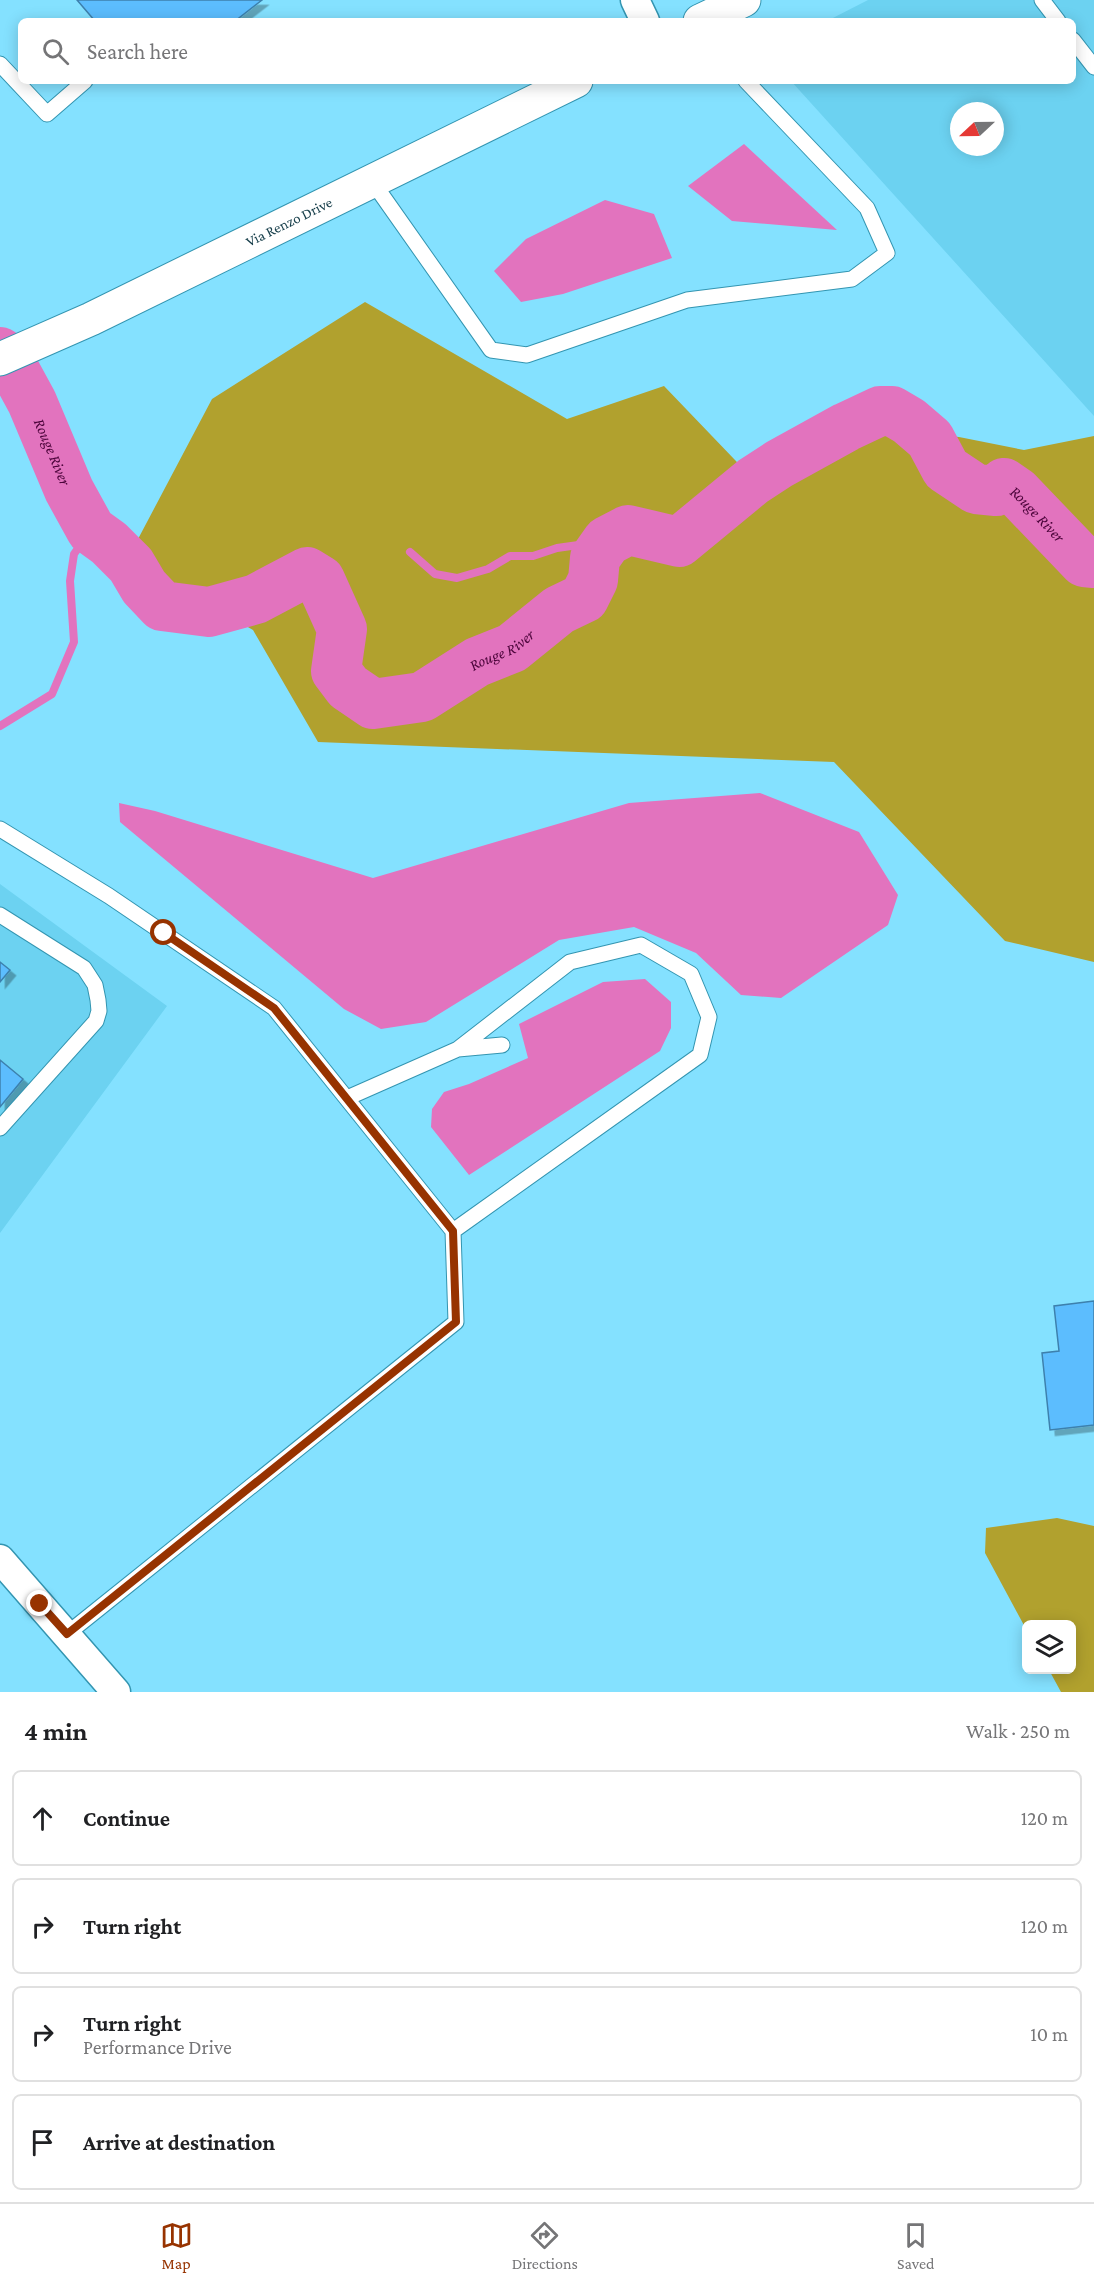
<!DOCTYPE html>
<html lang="en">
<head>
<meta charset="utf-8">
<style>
  :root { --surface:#fff; --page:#f2f2f2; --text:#202124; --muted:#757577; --line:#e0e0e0; --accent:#973300 }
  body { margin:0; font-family:"Crimson Pro",serif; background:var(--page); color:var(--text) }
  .controls { position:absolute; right:18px; bottom:18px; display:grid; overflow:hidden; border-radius:9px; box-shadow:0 3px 15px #0003 }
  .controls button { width:54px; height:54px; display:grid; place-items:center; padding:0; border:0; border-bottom:2px solid var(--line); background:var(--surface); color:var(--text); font:30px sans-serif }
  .compass { position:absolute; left:950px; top:102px; width:54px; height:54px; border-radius:50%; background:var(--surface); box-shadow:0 3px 15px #0003; rotate:248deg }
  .stop { position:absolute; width:18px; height:18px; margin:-14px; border:4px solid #973300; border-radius:50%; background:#fff }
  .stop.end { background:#973300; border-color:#fff; box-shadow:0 2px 6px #0008 }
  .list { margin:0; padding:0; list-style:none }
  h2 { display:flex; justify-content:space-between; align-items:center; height:78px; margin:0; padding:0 24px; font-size:26px }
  h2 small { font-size:20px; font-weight:400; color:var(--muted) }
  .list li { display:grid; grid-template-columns:39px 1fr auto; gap:18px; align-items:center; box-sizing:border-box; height:96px; margin:0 12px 12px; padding:0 12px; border:2px solid var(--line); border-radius:9px }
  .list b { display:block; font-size:22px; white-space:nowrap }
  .list p { margin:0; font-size:20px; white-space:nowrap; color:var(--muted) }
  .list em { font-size:20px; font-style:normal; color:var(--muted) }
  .icon { flex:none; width:33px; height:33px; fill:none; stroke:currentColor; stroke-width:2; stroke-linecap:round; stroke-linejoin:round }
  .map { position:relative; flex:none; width:1094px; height:1692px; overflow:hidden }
  .search { position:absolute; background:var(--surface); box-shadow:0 3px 15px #0003; left:18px; right:18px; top:18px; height:66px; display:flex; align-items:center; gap:15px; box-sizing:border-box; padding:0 21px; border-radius:9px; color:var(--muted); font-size:22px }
  .sheet { height:510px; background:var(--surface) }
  nav { display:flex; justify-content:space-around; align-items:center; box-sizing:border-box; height:84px; border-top:2px solid var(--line); background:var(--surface); font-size:16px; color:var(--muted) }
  nav a { display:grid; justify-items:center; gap:3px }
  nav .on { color:var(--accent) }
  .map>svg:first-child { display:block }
</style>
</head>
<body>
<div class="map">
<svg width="1094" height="1692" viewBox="0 0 1094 1692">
  <defs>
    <filter id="shadow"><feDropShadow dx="5.5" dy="5.5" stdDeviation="0" flood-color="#0004"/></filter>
  </defs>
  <rect width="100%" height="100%" fill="#84e1ff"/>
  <!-- built -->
  <path fill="#6cd2f1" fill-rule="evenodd" d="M868,0H1094V416L791,81H1073V21H827ZM959,111H995V147H959Z
    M0,884L167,1006L0,1233Z"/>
  <!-- forest -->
  <path fill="#b1a12e" d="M365,302L567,419L664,386L758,484L826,446L876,427L959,437L1024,450L1094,436V962L1005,941L834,762L318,742L253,630L128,558L212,399Z
    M1057,1518L1094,1526V1692H1061L1049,1670H1072V1624H1026V1629L985,1553L986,1528Z"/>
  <!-- water -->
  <path fill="#e273be" d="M744,144L837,230L732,221L688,186Z
    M605,200L654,214L672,258L563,294L521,302L494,271L526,239Z
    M760,793L859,832L898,895L888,925L781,998L741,995L696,953L634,927L559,940L426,1022L381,1029L344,1009L120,822L119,803L155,811L373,878L629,803Z
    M645,979L671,1002V1028L660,1051L469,1175L431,1127L432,1109L444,1092L469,1084L528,1058L519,1024L603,982Z"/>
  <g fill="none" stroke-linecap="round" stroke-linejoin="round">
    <!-- stream -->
    <path stroke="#e273be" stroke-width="8" d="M410,552L435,574L457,578L488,569L510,556H533L557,548L607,541
      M0,726L52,694L74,642L70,581L74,554L91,530"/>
    <!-- river -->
    <path stroke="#e273be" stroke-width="50" id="s1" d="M0,352L8,358L32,402L69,490L91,530L109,543L131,565L144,587L162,606L209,612L256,599L307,572L320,580L342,629L336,671L348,687L373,704L422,697L477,662L512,648L559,610L584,598L593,580L595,558L607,541L628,530L679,542L753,481L779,464L846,427L880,411H892L909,421L930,439L946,469L976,489L996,491L1004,483L1017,492L1084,562L1094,563"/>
  </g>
  <!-- building -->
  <path fill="#5cbdfe" stroke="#3d80ad" stroke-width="1.5" filter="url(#shadow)" d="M77,0H262L235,21H95Z
    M0,962L10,970L0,982Z
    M0,1060L23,1079L0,1107Z
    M1094,1301V1425L1050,1430L1042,1353L1059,1351L1054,1306Z"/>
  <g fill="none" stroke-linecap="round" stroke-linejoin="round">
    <!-- lane casing -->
    <g stroke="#3395b1" stroke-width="17">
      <path id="lane" d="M1042,0L1058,21
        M1073,40L1094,67
        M0,64L47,114L85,81
        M372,181L491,350L527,355L687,300L852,279L887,253L867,208L746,81
        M0,829L109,896L274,1008L453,1231L456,1322L67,1634
        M0,915L84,968L95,985L98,1000L99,1011L96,1021L0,1128
        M458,1049L502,1045
        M347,1098L458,1049L570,962L641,945L691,974L709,1017L700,1055L453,1231"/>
    </g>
    <!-- street casing -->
    <g stroke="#3395b1" stroke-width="31">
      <path id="street" d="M635,0L645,21
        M0,1559L116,1692"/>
    </g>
    <!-- secondary casing -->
    <g stroke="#3395b1" stroke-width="35">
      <g id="secondary">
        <path d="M700,21L744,0"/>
        <path id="s2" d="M0,359L91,319L576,81"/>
      </g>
    </g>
    <!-- lane -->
    <use href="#lane" stroke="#fff" stroke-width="15"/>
    <!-- street -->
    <use href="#street" stroke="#fff" stroke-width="28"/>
    <!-- secondary -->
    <use href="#secondary" stroke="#fff" stroke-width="33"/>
  </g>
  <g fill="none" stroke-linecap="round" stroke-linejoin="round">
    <!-- route -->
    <path stroke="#973300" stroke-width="8" d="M40,1604L67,1634L456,1322L453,1231L274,1008L164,933"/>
  </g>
  <g text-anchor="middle" stroke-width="5" stroke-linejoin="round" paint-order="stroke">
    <!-- street labels -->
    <g font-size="15" fill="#153d49" stroke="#e5f6fc">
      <text dy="5" stroke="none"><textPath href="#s2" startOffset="320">Via Renzo Drive</textPath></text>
    </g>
    <!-- water labels -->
    <g font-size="16" font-style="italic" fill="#4b043a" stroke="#e5f6fc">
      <text dy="6" stroke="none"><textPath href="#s1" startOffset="114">Rouge River</textPath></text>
      <text dy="6" stroke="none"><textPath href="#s1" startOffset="1449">Rouge River</textPath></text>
      <text dy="6" stroke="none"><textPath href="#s1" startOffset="764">Rouge River</textPath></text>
    </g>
  </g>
</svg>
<div class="controls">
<button><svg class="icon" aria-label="layers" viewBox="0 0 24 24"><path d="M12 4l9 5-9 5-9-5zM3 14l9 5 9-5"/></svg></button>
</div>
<svg class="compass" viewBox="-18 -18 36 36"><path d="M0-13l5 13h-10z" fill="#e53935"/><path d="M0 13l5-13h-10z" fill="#757577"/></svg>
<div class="stop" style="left:164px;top:933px"></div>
<div class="stop end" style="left:40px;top:1604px"></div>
<div class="search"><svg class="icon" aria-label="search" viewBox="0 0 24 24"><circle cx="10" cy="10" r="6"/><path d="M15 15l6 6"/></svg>Search here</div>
</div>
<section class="sheet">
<h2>4 min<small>Walk · 250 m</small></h2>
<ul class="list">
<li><svg class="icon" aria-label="ahead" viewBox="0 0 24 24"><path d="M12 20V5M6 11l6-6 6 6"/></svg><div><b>Continue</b></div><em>120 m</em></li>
<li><svg class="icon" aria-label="right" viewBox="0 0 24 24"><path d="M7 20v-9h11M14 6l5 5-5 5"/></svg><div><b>Turn right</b></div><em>120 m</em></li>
<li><svg class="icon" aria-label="right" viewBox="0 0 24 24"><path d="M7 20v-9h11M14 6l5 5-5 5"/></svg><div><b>Turn right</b><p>Performance Drive</p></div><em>10 m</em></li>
<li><svg class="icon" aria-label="arrive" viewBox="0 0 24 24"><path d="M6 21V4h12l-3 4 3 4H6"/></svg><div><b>Arrive at destination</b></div></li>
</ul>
</section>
<nav>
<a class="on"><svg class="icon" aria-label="map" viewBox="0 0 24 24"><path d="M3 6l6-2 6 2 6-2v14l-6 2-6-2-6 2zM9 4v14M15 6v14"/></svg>Map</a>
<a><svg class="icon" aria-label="directions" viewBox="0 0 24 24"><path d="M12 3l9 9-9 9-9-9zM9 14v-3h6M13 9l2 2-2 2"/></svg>Directions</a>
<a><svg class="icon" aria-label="saved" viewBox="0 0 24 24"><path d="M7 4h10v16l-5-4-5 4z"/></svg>Saved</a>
</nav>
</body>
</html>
